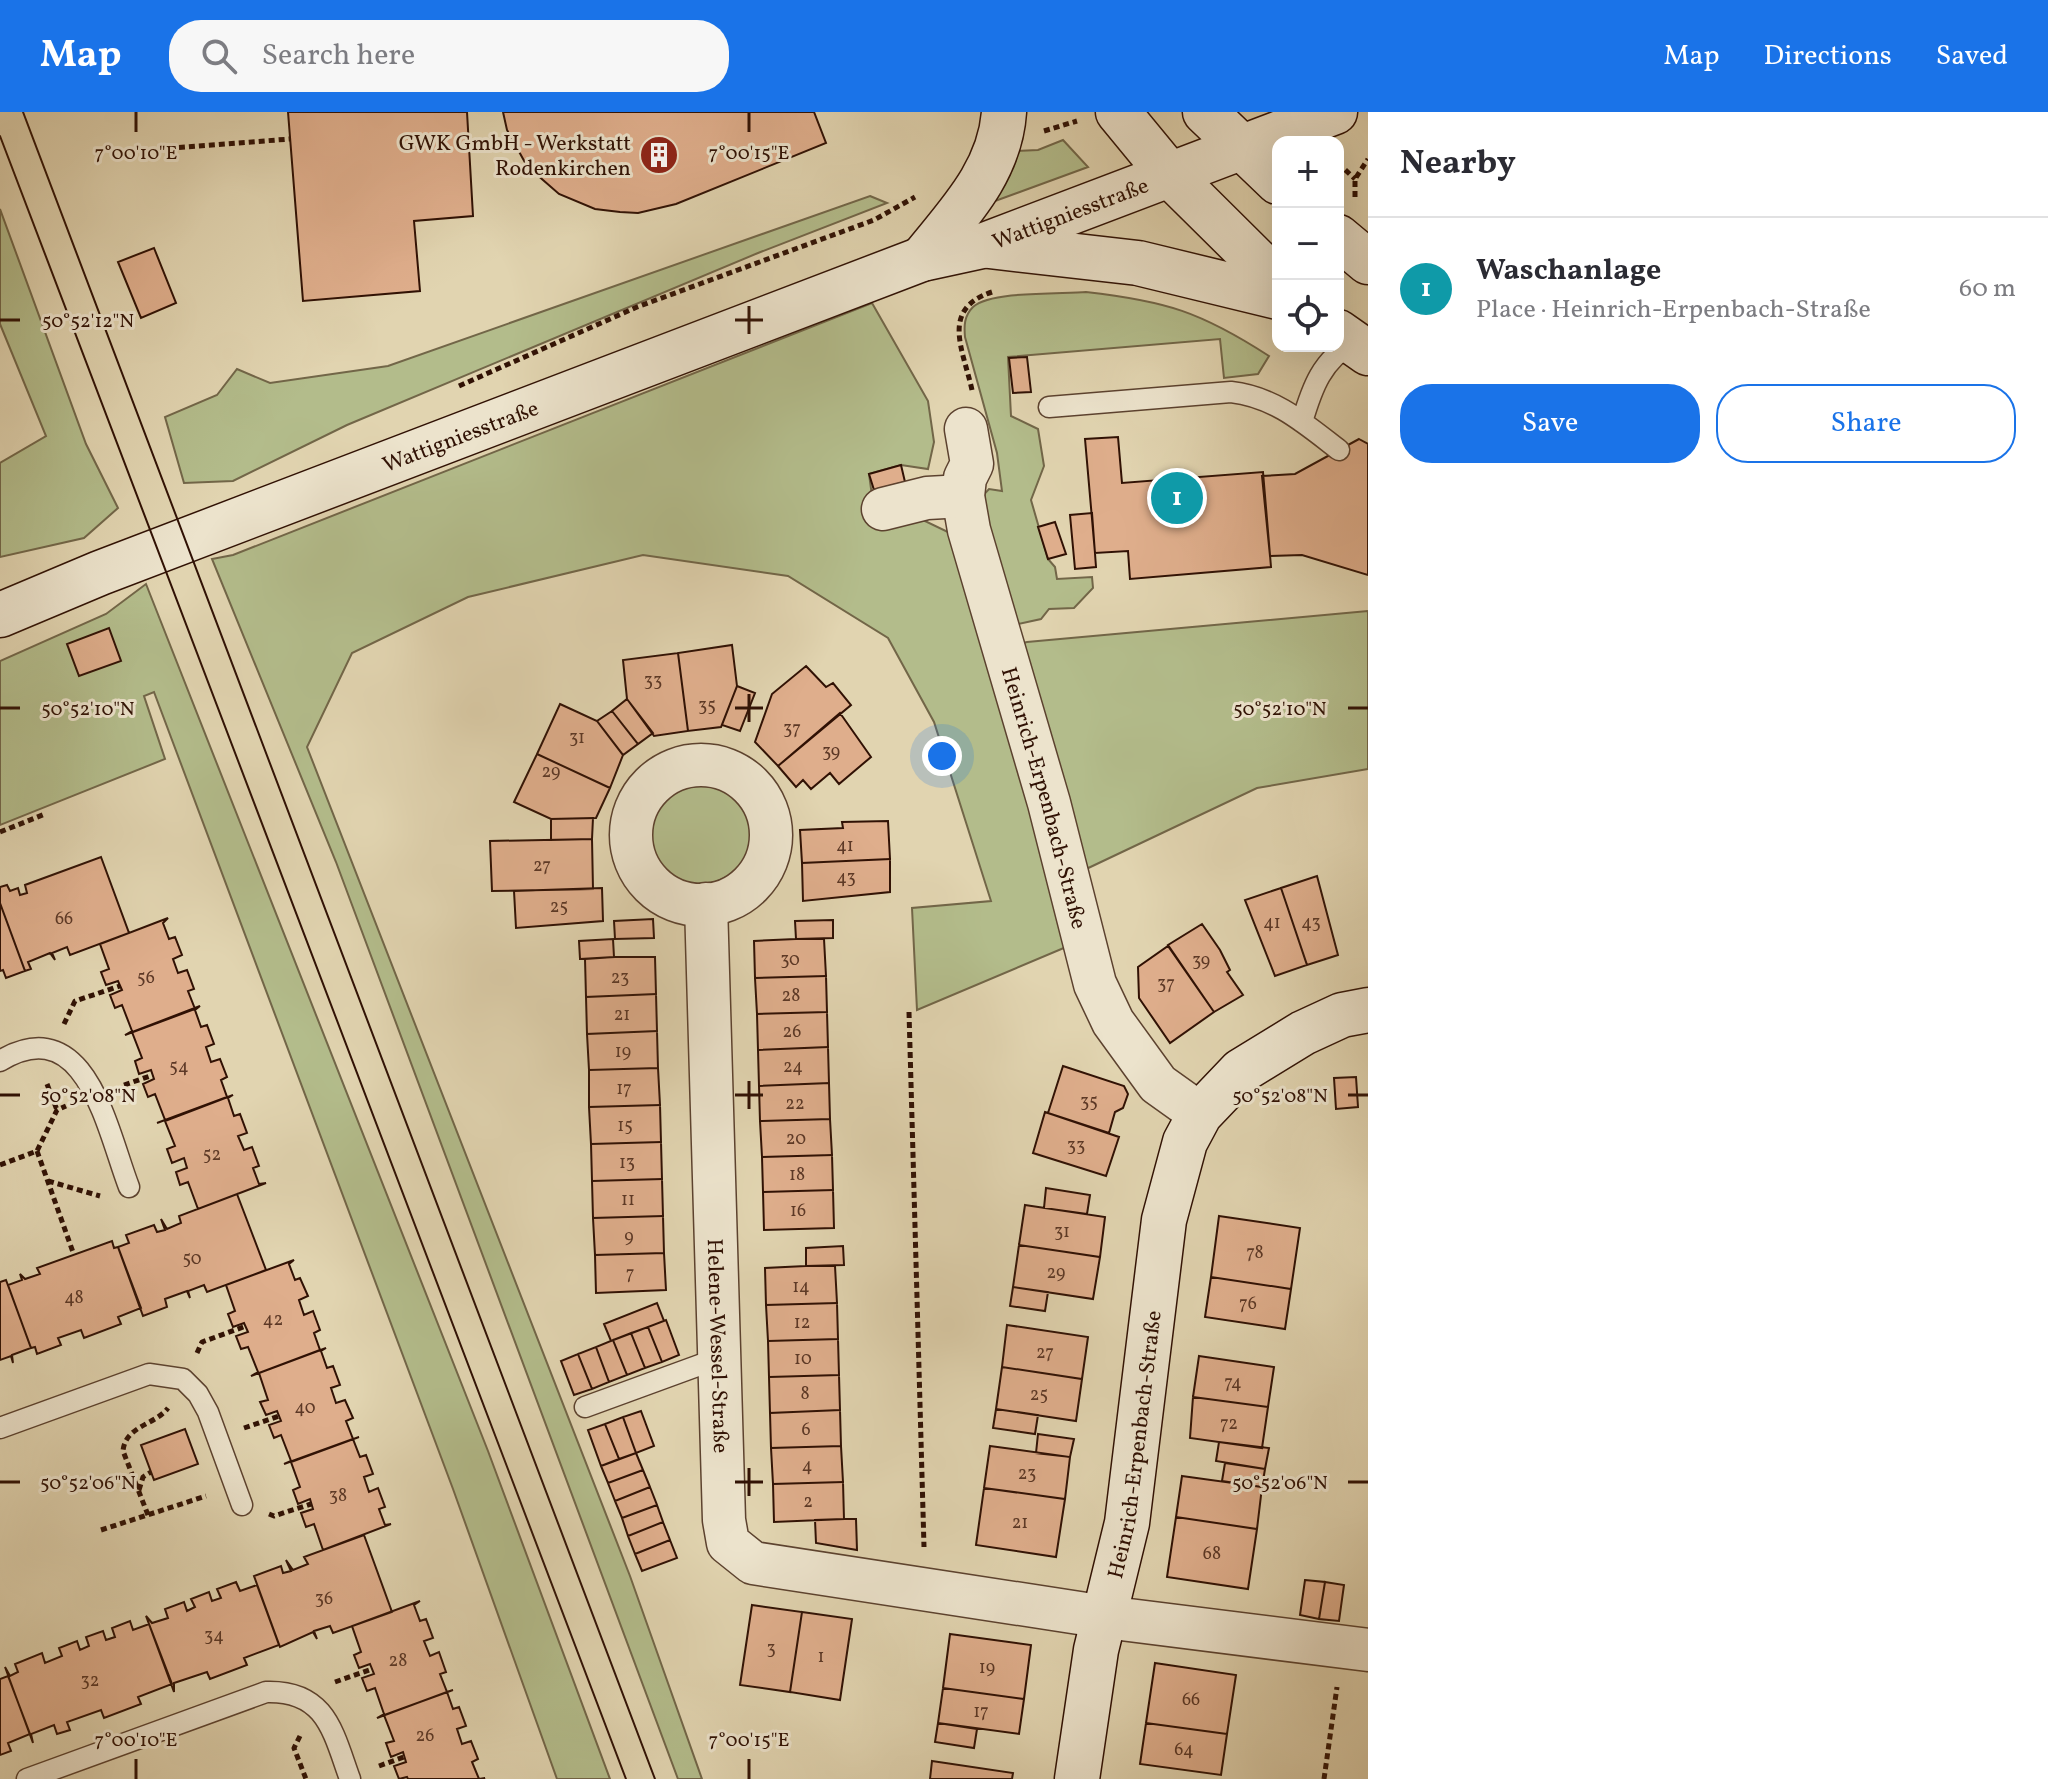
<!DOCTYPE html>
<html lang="en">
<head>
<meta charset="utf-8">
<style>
  :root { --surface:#fff; --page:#f7f7f7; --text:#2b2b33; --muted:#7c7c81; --line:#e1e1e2; --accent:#1a73e8 }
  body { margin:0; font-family:Vollkorn,serif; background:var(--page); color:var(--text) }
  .controls { position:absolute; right:24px; top:24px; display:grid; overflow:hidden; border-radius:16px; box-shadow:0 8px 32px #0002 }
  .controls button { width:72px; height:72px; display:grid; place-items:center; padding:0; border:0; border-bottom:2px solid var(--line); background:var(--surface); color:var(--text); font:40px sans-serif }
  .you { position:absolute; left:942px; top:644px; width:28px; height:28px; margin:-20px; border:6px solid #fff; border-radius:50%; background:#1a73e8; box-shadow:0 0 0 12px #1a73e833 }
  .badge { display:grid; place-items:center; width:52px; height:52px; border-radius:50%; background:var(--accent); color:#fff; font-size:26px; font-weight:700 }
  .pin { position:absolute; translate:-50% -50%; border:4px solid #fff; box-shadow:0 2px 8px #0006 }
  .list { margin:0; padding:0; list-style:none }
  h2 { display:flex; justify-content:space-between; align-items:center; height:104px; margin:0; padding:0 32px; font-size:34px }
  h2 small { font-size:26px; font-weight:400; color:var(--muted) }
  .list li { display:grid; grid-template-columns:52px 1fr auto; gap:24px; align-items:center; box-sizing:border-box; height:144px; padding:0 32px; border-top:2px solid var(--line) }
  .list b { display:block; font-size:30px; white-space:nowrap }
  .list p { margin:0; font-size:26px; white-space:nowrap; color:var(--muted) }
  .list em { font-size:26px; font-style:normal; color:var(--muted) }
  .actions { display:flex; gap:16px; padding:24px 32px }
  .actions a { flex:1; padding:18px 0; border:2px solid var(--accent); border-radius:32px; text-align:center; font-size:28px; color:var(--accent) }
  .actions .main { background:var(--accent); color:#fff }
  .icon { flex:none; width:44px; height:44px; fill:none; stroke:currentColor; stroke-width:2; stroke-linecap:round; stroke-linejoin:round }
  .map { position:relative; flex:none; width:1368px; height:1667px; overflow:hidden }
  header { display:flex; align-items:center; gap:48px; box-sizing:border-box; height:112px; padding:0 40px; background:var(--accent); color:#fff }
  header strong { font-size:38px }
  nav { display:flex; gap:44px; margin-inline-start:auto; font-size:28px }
  .search { width:560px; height:72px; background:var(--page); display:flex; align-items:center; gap:20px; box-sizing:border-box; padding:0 28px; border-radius:32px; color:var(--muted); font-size:30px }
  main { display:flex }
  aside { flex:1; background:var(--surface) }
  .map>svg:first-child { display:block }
</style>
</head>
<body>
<header>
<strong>Map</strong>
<div class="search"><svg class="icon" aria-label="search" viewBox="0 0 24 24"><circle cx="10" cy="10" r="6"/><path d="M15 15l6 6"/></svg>Search here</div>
<nav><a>Map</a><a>Directions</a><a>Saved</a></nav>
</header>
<main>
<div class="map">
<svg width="1368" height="1667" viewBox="0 0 1368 1667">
  <rect width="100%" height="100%" fill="#e1d4b0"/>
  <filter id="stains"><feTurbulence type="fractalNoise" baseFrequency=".0025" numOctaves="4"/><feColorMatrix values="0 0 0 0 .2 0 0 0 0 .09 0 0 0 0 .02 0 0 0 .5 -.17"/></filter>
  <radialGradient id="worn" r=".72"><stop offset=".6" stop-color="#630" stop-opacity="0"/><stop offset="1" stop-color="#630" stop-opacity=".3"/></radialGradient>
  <!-- green -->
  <path fill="#b3bc8b" stroke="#726648" stroke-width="2" d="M1063,28L1088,55L987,92L1013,39L1038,38Z
    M870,84L887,91L758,141L347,313L233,369L184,371L165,305L217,283L237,257L270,271L388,254Z
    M0,97L86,332L118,396L84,426L0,445V351L46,324L0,212Z
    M1086,180C1166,189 1201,200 1269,244L1258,262L1224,266L1220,227L1008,245L1011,304L1038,317L1044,354L1031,388L1048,447L1055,455L1057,467L1092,465L1093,476L1074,496L1049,497L1041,507L1009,514L976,391L989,377L1002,379L997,341L965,225C964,214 964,204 973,195C991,179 1060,182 1086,180Z
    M872,191L928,289L934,330L928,357L901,353L869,362L876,413L923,408L950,421L984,541L1027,530L1368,499V657L1257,676L1082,759L1078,830L917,898L912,796L991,789L934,610L888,526L788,464L643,443L468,485L352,541L307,635L630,1464L702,1667H678L336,750L212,447L233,443Z
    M146,472L488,1339L610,1667H557L453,1377L154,580L144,584L165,647L0,713V549L106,502Z
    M647 719a53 53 0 1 1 106 0a53 53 0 1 1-106 0Z"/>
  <!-- building -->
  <path fill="#dfae8c" stroke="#301104" stroke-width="2" d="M288,0H467L473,104L414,109L420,179L303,189Z
    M503,0H814L826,31L676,92L638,101L620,100L595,97L559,82L527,54L507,18Z
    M154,136L176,191L141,206L118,150Z
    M1027,245L1031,280L1013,281L1009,246Z
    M1118,325L1122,371L1263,360L1271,455L1130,467L1128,439L1095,441L1085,327Z
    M1359,327L1368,332V463L1302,443L1270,444L1262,364L1295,362Z
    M901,353L905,370L874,378L869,362Z
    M1092,401L1096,455L1075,457L1070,403Z
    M1055,410L1066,442L1048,447L1038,415Z
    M109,516L121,549L79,564L67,532Z
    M732,533L737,574L721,615L688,619L678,541Z
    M678,541L688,619L654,624L627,587L623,548Z
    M806,554L826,575L833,571L851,593L778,654L755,630L772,582Z
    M737,574L755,581L740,619L722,613Z
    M627,587L653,621L638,632L612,599Z
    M560,592L597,609L623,643L610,676L537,642Z
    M612,599L638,632L623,643L597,609Z
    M840,601L871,645L839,672L830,661L811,677L803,668L796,675L778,654Z
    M537,642L610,676L596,706L551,707L514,690Z
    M593,706L592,727L551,728V707Z
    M888,709L890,747L802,751L800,718L843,716L842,710Z
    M592,727L593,777L492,779L490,729Z
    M101,745L129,821L70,843L67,835L52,841L55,848L50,841L28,850L31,857L25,859L0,791V775L7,773L10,779L18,776L20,783L27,781L25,773Z
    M890,747V780L803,789L802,751Z
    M1317,764L1338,843L1307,853L1281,776Z
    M602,776L603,809L516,816L514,779Z
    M1281,776L1307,853L1275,864L1245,788Z
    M0,791L25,859L6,866L3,858L0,859Z
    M168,806L163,811L169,827L175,825L182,843L173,847L178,861L187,858L194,877L188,879L195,897L125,923L132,919L122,893L115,896L110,883L122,878L118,869L106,873L101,860L109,857L100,832Z
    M653,807L654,826L615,827L614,809Z
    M833,808V826L796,827L795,809Z
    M1202,812L1220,838L1230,858L1227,860L1243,883L1214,900L1168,833Z
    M613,827L614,845L580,847L579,829Z
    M796,827H824L826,864L755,866L754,829Z
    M1168,834L1214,900L1170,931L1139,886L1138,855Z
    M614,845H655L656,882L586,885L585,847Z
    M826,864L827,900L757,902L755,866Z
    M656,882L657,919L587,922L586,885Z
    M200,894L195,898L201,915L207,913L214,932L206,935L211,950L220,947L227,965L221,968L227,985L157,1011L165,1008L155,982L148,985L143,972L154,967L151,958L139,962L135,949L142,946L132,920Z
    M827,900L828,935L758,938L757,902Z
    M657,919L658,956L589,958L587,922Z
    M828,935L829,971L759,974L758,938Z
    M1063,954L1124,974L1128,982L1123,996L1115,1000L1109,1021L1048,1001Z
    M658,956L660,993L589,995V958Z
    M1356,965L1358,995L1336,997L1334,966Z
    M829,971L830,1007L760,1009L759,974Z
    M233,983L228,986L234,1004L240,1002L247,1021L238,1024L244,1038L252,1035L259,1054L253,1056L259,1072L266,1071L198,1097L188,1070L180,1073L176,1060L187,1056L184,1046L172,1051L167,1037L175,1034L165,1009Z
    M660,993L661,1030L591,1032L589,995Z
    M1045,1000L1119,1025L1106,1064L1033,1041Z
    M830,1007L832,1043L762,1045L760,1009Z
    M661,1030L662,1067L592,1069L591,1032Z
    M832,1043L833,1078L763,1080L762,1045Z
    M662,1067L663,1104L593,1106L592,1069Z
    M1046,1076L1090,1083L1087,1102L1044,1096Z
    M833,1078L834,1116L764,1118L763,1080Z
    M237,1082L266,1158L207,1180L204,1173L188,1179L190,1186L187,1179L165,1187L167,1195L143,1204L118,1135L129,1131L126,1123L154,1113L157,1120L165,1118L161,1107L167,1117L181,1111L179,1104Z
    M1025,1093L1105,1105L1100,1145L1019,1133Z
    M663,1104L664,1141L595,1143L593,1106Z
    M1219,1104L1300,1116L1291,1177L1211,1165Z
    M112,1129L114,1136L118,1135L141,1196L118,1205L121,1212L84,1226L81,1218L58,1226L61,1233L37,1242L35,1235L31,1236L8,1173L22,1168L20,1162L25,1167L40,1162L37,1156Z
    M1019,1133L1100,1145L1093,1187L1013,1175Z
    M843,1134L844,1153L806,1154V1136Z
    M664,1141L666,1178L596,1181L595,1143Z
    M294,1148L289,1152L295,1168L300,1166L308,1184L299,1188L304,1203L313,1199L320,1218L314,1221L320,1238L251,1264L258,1260L248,1235L241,1237L236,1224L248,1220L244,1211L233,1215L228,1202L235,1199L226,1173Z
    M806,1154H835L837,1191L766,1193L765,1156Z
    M1211,1165L1291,1177L1285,1217L1205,1205Z
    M6,1168L31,1236L12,1243L13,1251L11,1244L0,1248V1170Z
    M1013,1175L1048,1180L1045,1199L1010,1194Z
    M657,1191L664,1209L611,1229L604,1212Z
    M837,1191L838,1227L768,1229L766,1193Z
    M666,1208L679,1243L662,1250L648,1215Z
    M1007,1213L1088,1225L1082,1267L1002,1255Z
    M648,1215L662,1250L645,1256L631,1221Z
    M631,1221L645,1256L627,1263L613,1228Z
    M838,1227L839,1263L769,1265L768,1229Z
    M613,1228L627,1263L609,1270L596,1235Z
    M596,1235L609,1270L592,1277L578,1242Z
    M326,1236L321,1239L327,1256L333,1254L340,1273L331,1276L336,1291L345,1288L353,1306L346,1309L353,1327L284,1352L291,1349L281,1323L274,1326L269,1313L281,1309L277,1299L266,1303L260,1290L268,1288L259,1261Z
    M578,1242L592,1277L574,1283L561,1249Z
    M1199,1244L1274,1255L1268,1295L1193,1285Z
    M1002,1255L1082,1267L1076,1309L996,1297Z
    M839,1263L840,1298L770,1301L769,1265Z
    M1193,1285L1268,1295L1262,1336L1190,1326Z
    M996,1297L1038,1303L1035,1322L993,1316Z
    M840,1298L841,1334L771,1336L770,1301Z
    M641,1299L654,1334L636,1341L623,1305Z
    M623,1305L636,1341L619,1347L605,1312Z
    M605,1312L619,1347L601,1354L588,1318Z
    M185,1317L198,1352L154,1368L141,1333Z
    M1038,1322L1074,1327L1070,1345L1036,1341Z
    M359,1325L353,1327L360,1345L366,1343L373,1362L364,1365L369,1380L378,1376L385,1395L379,1397L385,1413L391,1412L323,1438L314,1412L306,1415L301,1401L313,1397L310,1387L298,1392L293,1378L300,1375L291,1350Z
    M1219,1330L1269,1336L1265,1357L1216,1349Z
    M841,1334L843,1370L773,1372L771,1336Z
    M990,1334L1070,1345L1065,1387L984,1376Z
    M636,1341L643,1358L608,1371L601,1354Z
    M1225,1351L1265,1357L1262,1375L1222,1369Z
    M643,1358L650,1375L615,1389L608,1371Z
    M1182,1364L1262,1375L1257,1417L1176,1405Z
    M843,1370L844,1407L774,1410L773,1372Z
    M650,1375L657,1393L622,1406L615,1389Z
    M984,1376L1065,1387L1056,1445L976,1433Z
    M657,1393L663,1410L628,1424L622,1406Z
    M1176,1405L1257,1417L1248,1477L1167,1465Z
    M844,1407H856L857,1438L816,1431L815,1408Z
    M663,1410L670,1428L635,1442L628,1424Z
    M364,1423L392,1500L333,1521L330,1514L314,1519L317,1527L313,1520L280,1535L254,1464L281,1454L283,1461L291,1459L286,1448L293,1458L308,1452L304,1445Z
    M670,1428L677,1446L642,1459L635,1442Z
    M1305,1468L1325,1470L1319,1507L1300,1503Z
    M236,1470L240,1479L257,1473L279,1533L244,1546L247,1553L210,1567L207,1560L174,1571V1580L146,1504L152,1511L168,1506L165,1497L184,1490L187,1499L195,1495L191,1487L209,1480L212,1489L221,1486L217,1477Z
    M1325,1470L1344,1473L1339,1509L1319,1507Z
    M420,1489L414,1493L420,1509L426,1507L433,1526L424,1529L430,1544L439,1540L446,1560L440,1562L447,1580L377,1606L384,1602L375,1576L367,1579L362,1566L374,1562L370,1552L359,1556L354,1543L361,1540L352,1514Z
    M752,1493L802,1500L790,1580L740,1573Z
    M802,1500L852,1507L840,1588L790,1580Z
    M130,1509L133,1518L149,1512L172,1572L138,1585L141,1592L104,1606L101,1598L67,1610L70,1618L57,1622L54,1613L31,1622L33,1631L5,1555L10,1564L18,1560L15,1552L42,1541L45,1551L62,1544L59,1536L77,1529L80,1538L89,1534L86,1525L103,1519L106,1528L115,1525L112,1516Z
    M950,1522L1031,1533L1024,1587L943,1576Z
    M1155,1551L1236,1563L1227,1622L1146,1611Z
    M8,1564L30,1622L8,1631L11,1639L0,1643V1567Z
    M943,1576L1024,1587L1019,1622L938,1611Z
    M453,1578L447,1580L453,1597L459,1595L466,1614L457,1617L462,1632L471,1629L478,1647L472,1650L479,1667L485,1666L483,1667H408L407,1665L399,1667L394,1654L406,1650L403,1640L391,1645L386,1631L394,1629L384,1603Z
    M938,1611L977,1617L974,1636L935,1630Z
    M1146,1611L1227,1622L1221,1663L1140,1652Z
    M932,1649L1013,1661L1012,1667H930Z"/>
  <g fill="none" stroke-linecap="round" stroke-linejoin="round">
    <!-- lane casing -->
    <g stroke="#5c422f" stroke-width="23">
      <path id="lane" d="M1049,295L1231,280C1275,285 1304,311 1339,338
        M1302,310C1312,276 1322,247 1355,230
        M0,949C86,897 107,1018 129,1075
        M585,1295L719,1246
        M0,1316L149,1262L183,1267L198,1282L208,1300L242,1393
        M27,1667L266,1580C326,1578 333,1620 350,1667"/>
    </g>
    <!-- street casing -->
    <g stroke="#5c422f" stroke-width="45">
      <g id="street">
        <path id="s1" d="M966,317L972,352L965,366L963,384L969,418L1049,691L1095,872L1113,910L1158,972L1200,1002"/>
        <path d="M883,397L927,386L963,384"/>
        <circle cx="701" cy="723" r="70"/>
        <path id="s2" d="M706,792L724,1408L728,1431L753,1451L1105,1505L1368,1538"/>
      </g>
    </g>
    <!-- secondary casing -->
    <g stroke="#301104" stroke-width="47">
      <g id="secondary">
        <path d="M1118,0L1169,62L1278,170"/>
        <path d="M1205,0L1278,70"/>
        <path d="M1338,125L1368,150"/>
        <path d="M989,134L1138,151L1278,185"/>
        <path d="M922,147C958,102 1000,60 1004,0"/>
        <path d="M1338,220L1368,241"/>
        <path id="s3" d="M0,503L100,461L922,147L982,134L1335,0"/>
        <path id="s4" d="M1077,1667L1096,1538L1127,1411L1164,1108L1185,1030L1200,1002L1241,959L1303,921L1342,903L1368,898"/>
      </g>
    </g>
    <!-- path -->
    <path stroke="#301104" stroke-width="5" stroke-dasharray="6 4" stroke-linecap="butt" d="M1044,19L1077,9
      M159,37L290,27
      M1338,51L1355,67
      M1355,85V67L1368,47
      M459,274L637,195L874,108L915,85
      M972,278C963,237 940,197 992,180
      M0,720L45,702
      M909,900L924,1435
      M64,912L75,889L120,874
      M47,972L57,998
      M124,973L153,963
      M37,1039L74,1143
      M0,1053L37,1039L57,998L66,994
      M48,1069L100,1084
      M197,1241L202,1230L246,1214
      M244,1316L279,1304
      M139,1378L143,1365L151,1360
      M269,1402L274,1404L311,1392
      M148,1403L123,1339C125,1314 155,1313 168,1296
      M101,1418L206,1384
      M335,1570L372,1557
      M300,1624L294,1636L306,1667
      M379,1654L404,1645
      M1324,1667L1337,1575"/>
    <!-- lane -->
    <use href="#lane" stroke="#ece3cc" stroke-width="20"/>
    <!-- street -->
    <use href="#street" stroke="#ece3cc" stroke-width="42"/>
    <!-- secondary -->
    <use href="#secondary" stroke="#ece3cc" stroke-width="44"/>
    <!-- tram -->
    <path stroke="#301104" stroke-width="2" d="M23,0L655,1667
      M0,24L626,1667"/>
  </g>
  <!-- ticks -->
  <path fill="none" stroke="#301104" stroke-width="3" d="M136,0V20M749,0V20M749,194V222M0,208H20M735,208H763M749,582V610M0,596H20M735,596H763M1348,596H1368M749,969V997M0,983H20M735,983H763M1348,983H1368M749,1356V1384M0,1370H20M735,1370H763M1348,1370H1368M136,1647V1667M749,1647V1667"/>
  <!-- icons -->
  <defs>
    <g id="building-disc" transform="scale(2)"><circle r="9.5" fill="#8f2418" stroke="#ece3cc"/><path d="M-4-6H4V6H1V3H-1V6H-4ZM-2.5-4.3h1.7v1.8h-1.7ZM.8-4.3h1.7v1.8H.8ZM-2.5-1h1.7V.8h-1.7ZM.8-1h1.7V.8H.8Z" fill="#fff"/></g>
  </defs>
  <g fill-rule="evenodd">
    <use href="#building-disc" x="659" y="43"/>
  </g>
  <g text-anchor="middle" stroke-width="6" stroke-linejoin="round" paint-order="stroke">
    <!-- number labels -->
    <g font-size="18" fill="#5c3826">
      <text x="653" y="574">33</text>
      <text x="707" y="599">35</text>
      <text x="792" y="622">37</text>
      <text x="577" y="631">31</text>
      <text x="831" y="645">39</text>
      <text x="551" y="665">29</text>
      <text x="845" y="739">41</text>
      <text x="542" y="759">27</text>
      <text x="846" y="771">43</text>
      <text x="559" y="800">25</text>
      <text x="64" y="812">66</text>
      <text x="1272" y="816">41</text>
      <text x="1311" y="816">43</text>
      <text x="790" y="853">30</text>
      <text x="1201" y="854">39</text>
      <text x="146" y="871">56</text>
      <text x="620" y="871">23</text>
      <text x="1166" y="877">37</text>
      <text x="791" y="889">28</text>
      <text x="622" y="908">21</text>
      <text x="792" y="925">26</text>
      <text x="623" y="945">19</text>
      <text x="179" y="960">54</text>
      <text x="793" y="960">24</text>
      <text x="624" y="982">17</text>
      <text x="1089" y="995">35</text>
      <text x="795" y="997">22</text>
      <text x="625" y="1019">15</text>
      <text x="796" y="1032">20</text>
      <text x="1076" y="1039">33</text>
      <text x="212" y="1048">52</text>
      <text x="627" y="1056">13</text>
      <text x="797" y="1068">18</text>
      <text x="628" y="1093">11</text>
      <text x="798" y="1104">16</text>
      <text x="1062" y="1125">31</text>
      <text x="629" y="1130">9</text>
      <text x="1255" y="1146">78</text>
      <text x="192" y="1152">50</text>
      <text x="1056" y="1166">29</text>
      <text x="630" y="1167">7</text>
      <text x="801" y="1180">14</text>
      <text x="74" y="1191">48</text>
      <text x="1248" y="1197">76</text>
      <text x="273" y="1213">42</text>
      <text x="802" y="1216">12</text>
      <text x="1045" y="1246">27</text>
      <text x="803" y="1252">10</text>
      <text x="1233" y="1276">74</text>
      <text x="805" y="1287">8</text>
      <text x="1039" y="1288">25</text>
      <text x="305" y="1301">40</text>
      <text x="1229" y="1317">72</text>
      <text x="806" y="1323">6</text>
      <text x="807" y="1359">4</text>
      <text x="1027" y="1367">23</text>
      <text x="338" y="1389">38</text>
      <text x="808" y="1395">2</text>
      <text x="1020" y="1416">21</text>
      <text x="1212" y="1447">68</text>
      <text x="324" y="1492">36</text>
      <text x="214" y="1529">34</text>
      <text x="771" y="1542">3</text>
      <text x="821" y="1550">1</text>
      <text x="398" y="1554">28</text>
      <text x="987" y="1561">19</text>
      <text x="90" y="1574">32</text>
      <text x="1191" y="1593">66</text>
      <text x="981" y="1605">17</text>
      <text x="425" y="1629">26</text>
      <text x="1184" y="1643">64</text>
    </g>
    <!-- poi labels -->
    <g font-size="22" fill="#301104" stroke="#ece3cc" text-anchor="end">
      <text x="631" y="38">GWK GmbH - Werkstatt<tspan x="631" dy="25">Rodenkirchen</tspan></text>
    </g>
    <!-- street labels -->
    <g font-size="22" fill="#301104" stroke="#ece3cc">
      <text dy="8" stroke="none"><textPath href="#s3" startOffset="1144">Wattigniesstraße</textPath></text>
      <text dy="8" stroke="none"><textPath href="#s3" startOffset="494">Wattigniesstraße</textPath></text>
      <text dy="8" stroke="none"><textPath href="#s1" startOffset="382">Heinrich-Erpenbach-Straße</textPath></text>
      <text dy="8" stroke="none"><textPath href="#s2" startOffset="442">Helene-Wessel-Straße</textPath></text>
      <text dy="8" stroke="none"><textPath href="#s4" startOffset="340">Heinrich-Erpenbach-Straße</textPath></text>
    </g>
  </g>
  <g font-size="20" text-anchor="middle" fill="#301104" stroke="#ece3cc" stroke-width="6" stroke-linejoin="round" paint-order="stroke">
    <text x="136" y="47">7°00'10"E</text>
    <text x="749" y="47">7°00'15"E</text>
    <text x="88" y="215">50°52'12"N</text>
    <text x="88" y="603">50°52'10"N</text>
    <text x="1280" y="603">50°52'10"N</text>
    <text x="88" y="990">50°52'08"N</text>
    <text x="1280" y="990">50°52'08"N</text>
    <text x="88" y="1377">50°52'06"N</text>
    <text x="1280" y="1377">50°52'06"N</text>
    <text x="136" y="1634">7°00'10"E</text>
    <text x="749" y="1634">7°00'15"E</text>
  </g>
  <rect width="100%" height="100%" filter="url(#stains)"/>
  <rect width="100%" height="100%" fill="url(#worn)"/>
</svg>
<div class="controls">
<button>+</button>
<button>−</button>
<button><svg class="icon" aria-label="locate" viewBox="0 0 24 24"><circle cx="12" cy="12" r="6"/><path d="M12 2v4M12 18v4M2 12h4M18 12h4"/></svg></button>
</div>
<div class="you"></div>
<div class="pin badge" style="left:1177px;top:386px;background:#0f9aa8">1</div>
</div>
<aside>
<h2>Nearby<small></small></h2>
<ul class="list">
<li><span class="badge" style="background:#0f9aa8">1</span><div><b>Waschanlage</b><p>Place · Heinrich-Erpenbach-Straße</p></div><em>60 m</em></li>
</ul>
<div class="actions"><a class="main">Save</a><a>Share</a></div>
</aside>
</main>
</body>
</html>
